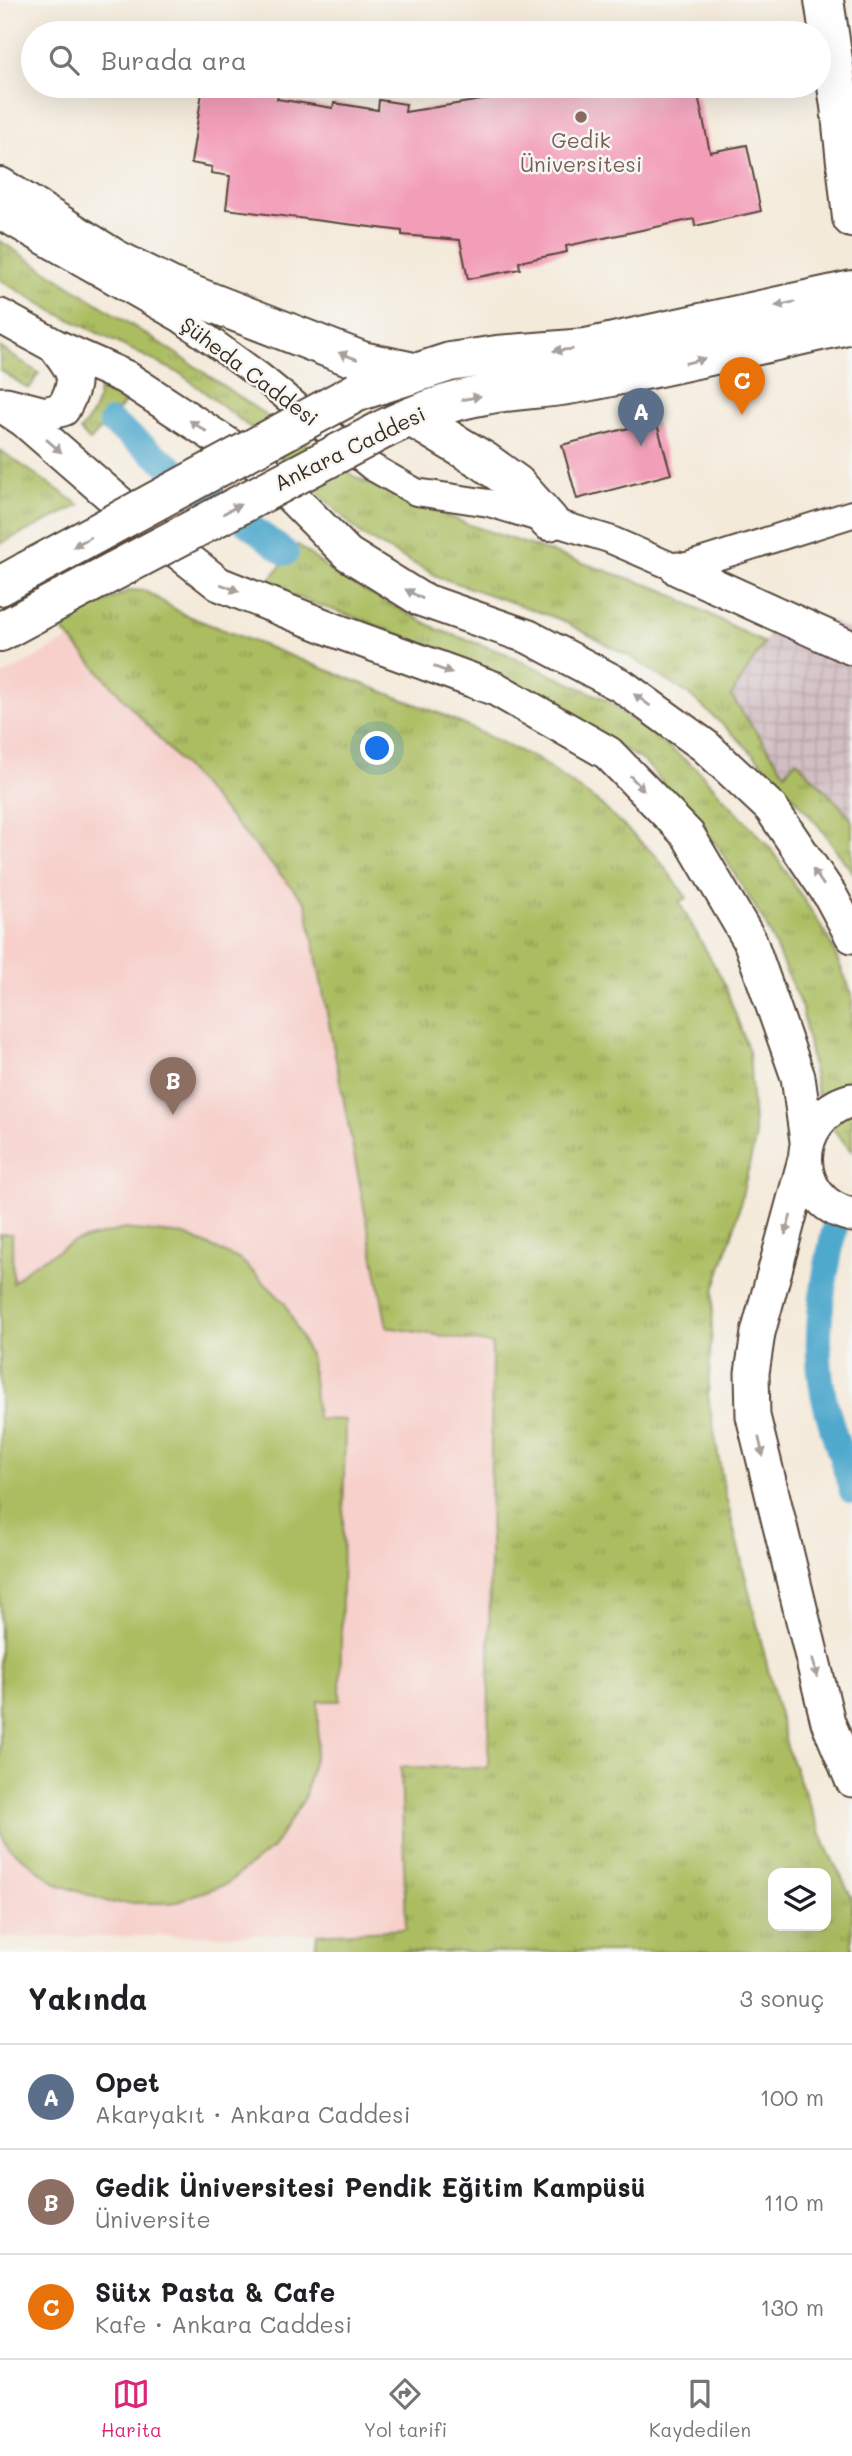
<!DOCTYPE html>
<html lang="tr">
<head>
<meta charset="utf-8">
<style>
  :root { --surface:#fff; --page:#f2f2f2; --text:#202124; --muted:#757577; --line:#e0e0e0; --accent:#db2777 }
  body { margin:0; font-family:Mali,sans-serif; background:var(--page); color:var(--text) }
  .controls { position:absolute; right:21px; bottom:21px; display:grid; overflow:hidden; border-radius:14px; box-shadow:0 7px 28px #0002 }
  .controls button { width:63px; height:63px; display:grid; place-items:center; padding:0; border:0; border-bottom:2px solid var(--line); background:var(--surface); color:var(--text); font:35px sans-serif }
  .you { position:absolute; left:378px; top:749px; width:24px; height:24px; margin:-18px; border:5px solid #fff; border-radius:50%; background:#1a73e8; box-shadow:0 0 0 10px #1a73e833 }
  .badge { display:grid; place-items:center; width:46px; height:46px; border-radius:50%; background:var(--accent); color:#fff; font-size:23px; font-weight:700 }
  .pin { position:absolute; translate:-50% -58px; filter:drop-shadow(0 2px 4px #0008) }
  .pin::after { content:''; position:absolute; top:37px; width:24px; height:21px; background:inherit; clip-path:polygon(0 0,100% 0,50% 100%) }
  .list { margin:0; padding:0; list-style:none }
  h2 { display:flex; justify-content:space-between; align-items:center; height:91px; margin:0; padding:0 28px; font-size:30px }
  h2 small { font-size:23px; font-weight:400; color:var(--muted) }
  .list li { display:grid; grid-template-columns:46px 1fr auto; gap:21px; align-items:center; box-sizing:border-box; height:105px; padding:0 28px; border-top:2px solid var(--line) }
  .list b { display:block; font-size:26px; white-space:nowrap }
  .list p { margin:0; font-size:23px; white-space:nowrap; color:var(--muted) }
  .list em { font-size:23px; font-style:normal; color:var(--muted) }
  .icon { flex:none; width:38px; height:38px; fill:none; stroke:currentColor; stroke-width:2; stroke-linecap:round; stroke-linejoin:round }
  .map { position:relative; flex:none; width:852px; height:1952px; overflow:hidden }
  .search { position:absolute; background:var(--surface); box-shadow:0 7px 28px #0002; left:21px; right:21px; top:21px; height:77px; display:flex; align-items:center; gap:18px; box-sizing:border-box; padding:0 24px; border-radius:38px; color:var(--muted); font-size:26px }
  .sheet { height:406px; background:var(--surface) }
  nav { display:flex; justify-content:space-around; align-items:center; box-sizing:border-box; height:98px; border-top:2px solid var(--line); background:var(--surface); font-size:19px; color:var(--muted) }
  nav a { display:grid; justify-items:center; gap:4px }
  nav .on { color:var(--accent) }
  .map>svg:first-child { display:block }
</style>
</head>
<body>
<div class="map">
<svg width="852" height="1952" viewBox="0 0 852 1952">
  <defs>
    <pattern id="industrial-grid" width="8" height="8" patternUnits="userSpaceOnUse" patternTransform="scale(1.75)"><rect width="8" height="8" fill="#d2bec2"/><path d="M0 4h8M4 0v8" fill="none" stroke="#b5a3a6"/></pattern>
    <pattern id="grass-tufts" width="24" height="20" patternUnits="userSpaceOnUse" patternTransform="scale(1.75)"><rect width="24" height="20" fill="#abbd61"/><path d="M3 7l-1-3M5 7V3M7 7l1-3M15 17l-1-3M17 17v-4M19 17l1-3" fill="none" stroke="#8c9a4f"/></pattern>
  </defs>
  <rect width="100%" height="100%" fill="#f6f6f2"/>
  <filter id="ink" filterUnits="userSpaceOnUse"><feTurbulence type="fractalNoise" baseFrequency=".0143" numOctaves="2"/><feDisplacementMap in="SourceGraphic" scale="14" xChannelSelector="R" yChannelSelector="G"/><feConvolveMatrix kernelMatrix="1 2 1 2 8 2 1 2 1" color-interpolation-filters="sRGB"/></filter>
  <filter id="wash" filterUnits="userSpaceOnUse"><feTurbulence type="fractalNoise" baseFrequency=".00686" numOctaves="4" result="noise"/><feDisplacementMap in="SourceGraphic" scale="28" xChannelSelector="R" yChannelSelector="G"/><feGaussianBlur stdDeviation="1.57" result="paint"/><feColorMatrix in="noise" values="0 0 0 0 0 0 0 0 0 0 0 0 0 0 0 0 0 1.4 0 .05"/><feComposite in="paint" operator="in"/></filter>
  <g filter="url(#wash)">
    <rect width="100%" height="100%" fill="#f4eada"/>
    <!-- built -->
    <path fill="#f7d0cb" d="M69,639L306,903L387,1327L492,1344L488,1768H401L407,1930L317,1934L0,1938V677Z"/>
    <!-- industrial -->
    <path fill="url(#industrial-grid)" d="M785,601L852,631V822L849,815L796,761L786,773L731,696L764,643Z"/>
    <!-- grass -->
    <path fill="url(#grass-tufts)" stroke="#737440" stroke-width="2" fill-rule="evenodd" d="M0,241L180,356L357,478L467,524L663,590L764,643L731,696L785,773L796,760L849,815L852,822V872L818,825L778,779L736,737L691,696L629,656L559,619L439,577L363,536L253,430L181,374L55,312L0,280Z
      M0,347L39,373L29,389L0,370Z
      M99,389L127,400L90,441L80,431C91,418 98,406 99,389Z
      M0,450L80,505L0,544Z
      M298,545L337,576L439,630L504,653L605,699L697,769L771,849L828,937L852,994V1152L821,1114L802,1008L765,923L717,845L645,762L559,711L448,654L365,621L264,586Z
      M131,590L145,591L185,615L441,714L539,760L599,803L657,857L687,898L679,902L723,981L749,1051L755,1140L736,1222L714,1290L708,1396L724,1489L788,1751L828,1851L852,1898V1952H315L317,1934L406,1929L401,1767L488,1768L492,1344L387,1327L306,903L57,624ZM773,1873H826V1926H773Z"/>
    <!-- pitch -->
    <path fill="#abbd61" stroke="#737440" stroke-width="2" d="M124,1229L185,1235L241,1260L285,1303L311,1359L317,1419L345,1420L340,1701H318V1742L304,1799L272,1848L226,1884L171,1903H112L57,1884L10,1848L0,1832V1234H12L13,1283L28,1268L73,1242Z"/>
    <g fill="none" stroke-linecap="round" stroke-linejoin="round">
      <!-- canal -->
      <path stroke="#4fa9cd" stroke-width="26" d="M111,422L286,553
        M837,1218C824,1275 812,1335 823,1393C830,1426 843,1459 852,1491"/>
    </g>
    <g id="blocks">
      <!-- building -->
      <path fill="#f39eb9" d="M203,86H228L278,94L277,99L333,108L334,103L378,110L379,100L406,104L405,112L488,99L485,86H692L695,96L698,95L710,152L747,145L761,211L695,226L694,219L566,246L567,252L519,262L520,269L468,279L460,240L402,235V231L226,209L230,176L211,173L212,167L191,163Z
        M656,421L671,474L577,499L562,445Z"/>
    </g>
  </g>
  <g filter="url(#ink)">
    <use href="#blocks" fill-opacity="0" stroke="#57473a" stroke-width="2"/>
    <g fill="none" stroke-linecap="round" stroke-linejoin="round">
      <!-- minor casing -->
      <g stroke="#57473a" stroke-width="30">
        <path id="minor" d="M0,216L181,319L261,377L372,467L416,492L489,503L609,539L678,569L852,514"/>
      </g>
      <!-- tertiary casing -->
      <g stroke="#57473a" stroke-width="37">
        <path id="tertiary" d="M0,316L55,346L125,377L262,467L348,554L420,599L529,637L622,686L705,746L771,808L830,895L852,936
          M0,404L24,420L149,529L219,584L337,631L496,689L608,753L688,835L750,941L798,1077L807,1141
          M6,404L45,414L63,409C80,378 75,372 55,346
          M678,569L852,648
          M852,1100C791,1116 789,1202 852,1215
          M805,1159L758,1333L752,1373L753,1416L828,1722L852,1780"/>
      </g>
      <!-- primary casing -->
      <g stroke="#57473a" stroke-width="42">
        <path id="primary" d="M824,0L840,106L852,218
          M0,187L115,259L174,288L362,361L414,372
          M357,392L450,362L497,355L586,348L852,290
          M411,417L484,461L516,484L549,521
          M384,429C416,413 450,401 485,395C516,389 549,389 580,383C671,366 761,344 852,324
          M0,586L27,571
          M0,632L63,598"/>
      </g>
      <!-- minor -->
      <use href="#minor" stroke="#fff" stroke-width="26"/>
      <!-- tertiary -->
      <use href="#tertiary" stroke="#fff" stroke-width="33"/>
      <!-- primary -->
      <use href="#primary" stroke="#fff" stroke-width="38"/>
      <!-- primary-bridge casing -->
      <g stroke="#57473a" stroke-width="42" stroke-linecap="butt">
        <path id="primary-bridge" d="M27,571L357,392
          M63,598L384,429"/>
      </g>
      <!-- primary-bridge -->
      <use href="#primary-bridge" stroke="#fff" stroke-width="38"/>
    </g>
    <!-- one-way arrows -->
    <defs><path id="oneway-solid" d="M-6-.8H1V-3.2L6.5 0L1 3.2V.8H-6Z" transform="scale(1.75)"/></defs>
    <g fill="#a79f9a">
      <use href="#oneway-solid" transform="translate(785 304) rotate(168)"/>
      <use href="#oneway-solid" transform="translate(563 350) rotate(175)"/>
      <use href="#oneway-solid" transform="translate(348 356) rotate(-160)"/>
      <use href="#oneway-solid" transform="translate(695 361) rotate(-13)"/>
      <use href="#oneway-solid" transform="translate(471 398) rotate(-12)"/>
      <use href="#oneway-solid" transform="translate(198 426) rotate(-147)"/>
      <use href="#oneway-solid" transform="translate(54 446) rotate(41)"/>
      <use href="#oneway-solid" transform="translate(232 509) rotate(-28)"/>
      <use href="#oneway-solid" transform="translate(82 542) rotate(151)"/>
      <use href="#oneway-solid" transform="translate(230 588) rotate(22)"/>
      <use href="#oneway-solid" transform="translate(414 594) rotate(-151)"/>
      <use href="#oneway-solid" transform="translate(443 670) rotate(20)"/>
      <use href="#oneway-solid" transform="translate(642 700) rotate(-144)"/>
      <use href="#oneway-solid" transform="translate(637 783) rotate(46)"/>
      <use href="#oneway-solid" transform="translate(818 877) rotate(-124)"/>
      <use href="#oneway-solid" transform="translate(788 1225) rotate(106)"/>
      <use href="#oneway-solid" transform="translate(761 1447) rotate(77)"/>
      <use href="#oneway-solid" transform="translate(815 1668) rotate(76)"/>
    </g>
  </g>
  <!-- markers -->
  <circle fill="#8d6e63" stroke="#f6f6f2" stroke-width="2.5" cx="581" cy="117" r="7"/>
  <g text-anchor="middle" stroke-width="5" stroke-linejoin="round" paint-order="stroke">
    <!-- education labels -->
    <g font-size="21" fill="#785e54" stroke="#f6f6f2">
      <text x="581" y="148">Gedik<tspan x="581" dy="24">Üniversitesi</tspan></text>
    </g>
    <!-- street labels -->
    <g font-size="21" fill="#3b2a1e" stroke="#f6f6f2">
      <text transform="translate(249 372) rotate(37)" y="7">Şüheda Caddesi</text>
      <text transform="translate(350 449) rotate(-26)" y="7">Ankara Caddesi</text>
    </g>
  </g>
</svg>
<div class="controls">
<button><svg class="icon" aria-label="layers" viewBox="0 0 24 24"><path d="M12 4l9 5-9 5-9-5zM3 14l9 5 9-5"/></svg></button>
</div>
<div class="you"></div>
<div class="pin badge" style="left:641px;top:446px;background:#5c6f8a">A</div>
<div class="pin badge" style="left:173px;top:1115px;background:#8d6e63">B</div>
<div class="pin badge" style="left:742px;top:415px;background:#e8710a">C</div>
<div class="search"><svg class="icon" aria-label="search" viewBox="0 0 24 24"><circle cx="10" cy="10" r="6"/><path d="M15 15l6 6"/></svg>Burada ara</div>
</div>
<section class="sheet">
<h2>Yakında<small>3 sonuç</small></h2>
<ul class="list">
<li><span class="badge" style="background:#5c6f8a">A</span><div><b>Opet</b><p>Akaryakıt · Ankara Caddesi</p></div><em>100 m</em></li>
<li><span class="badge" style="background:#8d6e63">B</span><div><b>Gedik Üniversitesi Pendik Eğitim Kampüsü</b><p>Üniversite</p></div><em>110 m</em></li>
<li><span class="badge" style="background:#e8710a">C</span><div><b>Sütx Pasta &amp; Cafe</b><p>Kafe · Ankara Caddesi</p></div><em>130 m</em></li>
</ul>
</section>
<nav>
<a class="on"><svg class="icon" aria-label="map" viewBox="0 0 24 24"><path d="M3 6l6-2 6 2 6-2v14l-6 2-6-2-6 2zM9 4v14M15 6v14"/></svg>Harita</a>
<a><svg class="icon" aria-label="directions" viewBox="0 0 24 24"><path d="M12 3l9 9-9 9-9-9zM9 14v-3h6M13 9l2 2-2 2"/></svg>Yol tarifi</a>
<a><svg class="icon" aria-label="saved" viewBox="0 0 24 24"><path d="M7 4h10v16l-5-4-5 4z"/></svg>Kaydedilen</a>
</nav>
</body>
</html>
